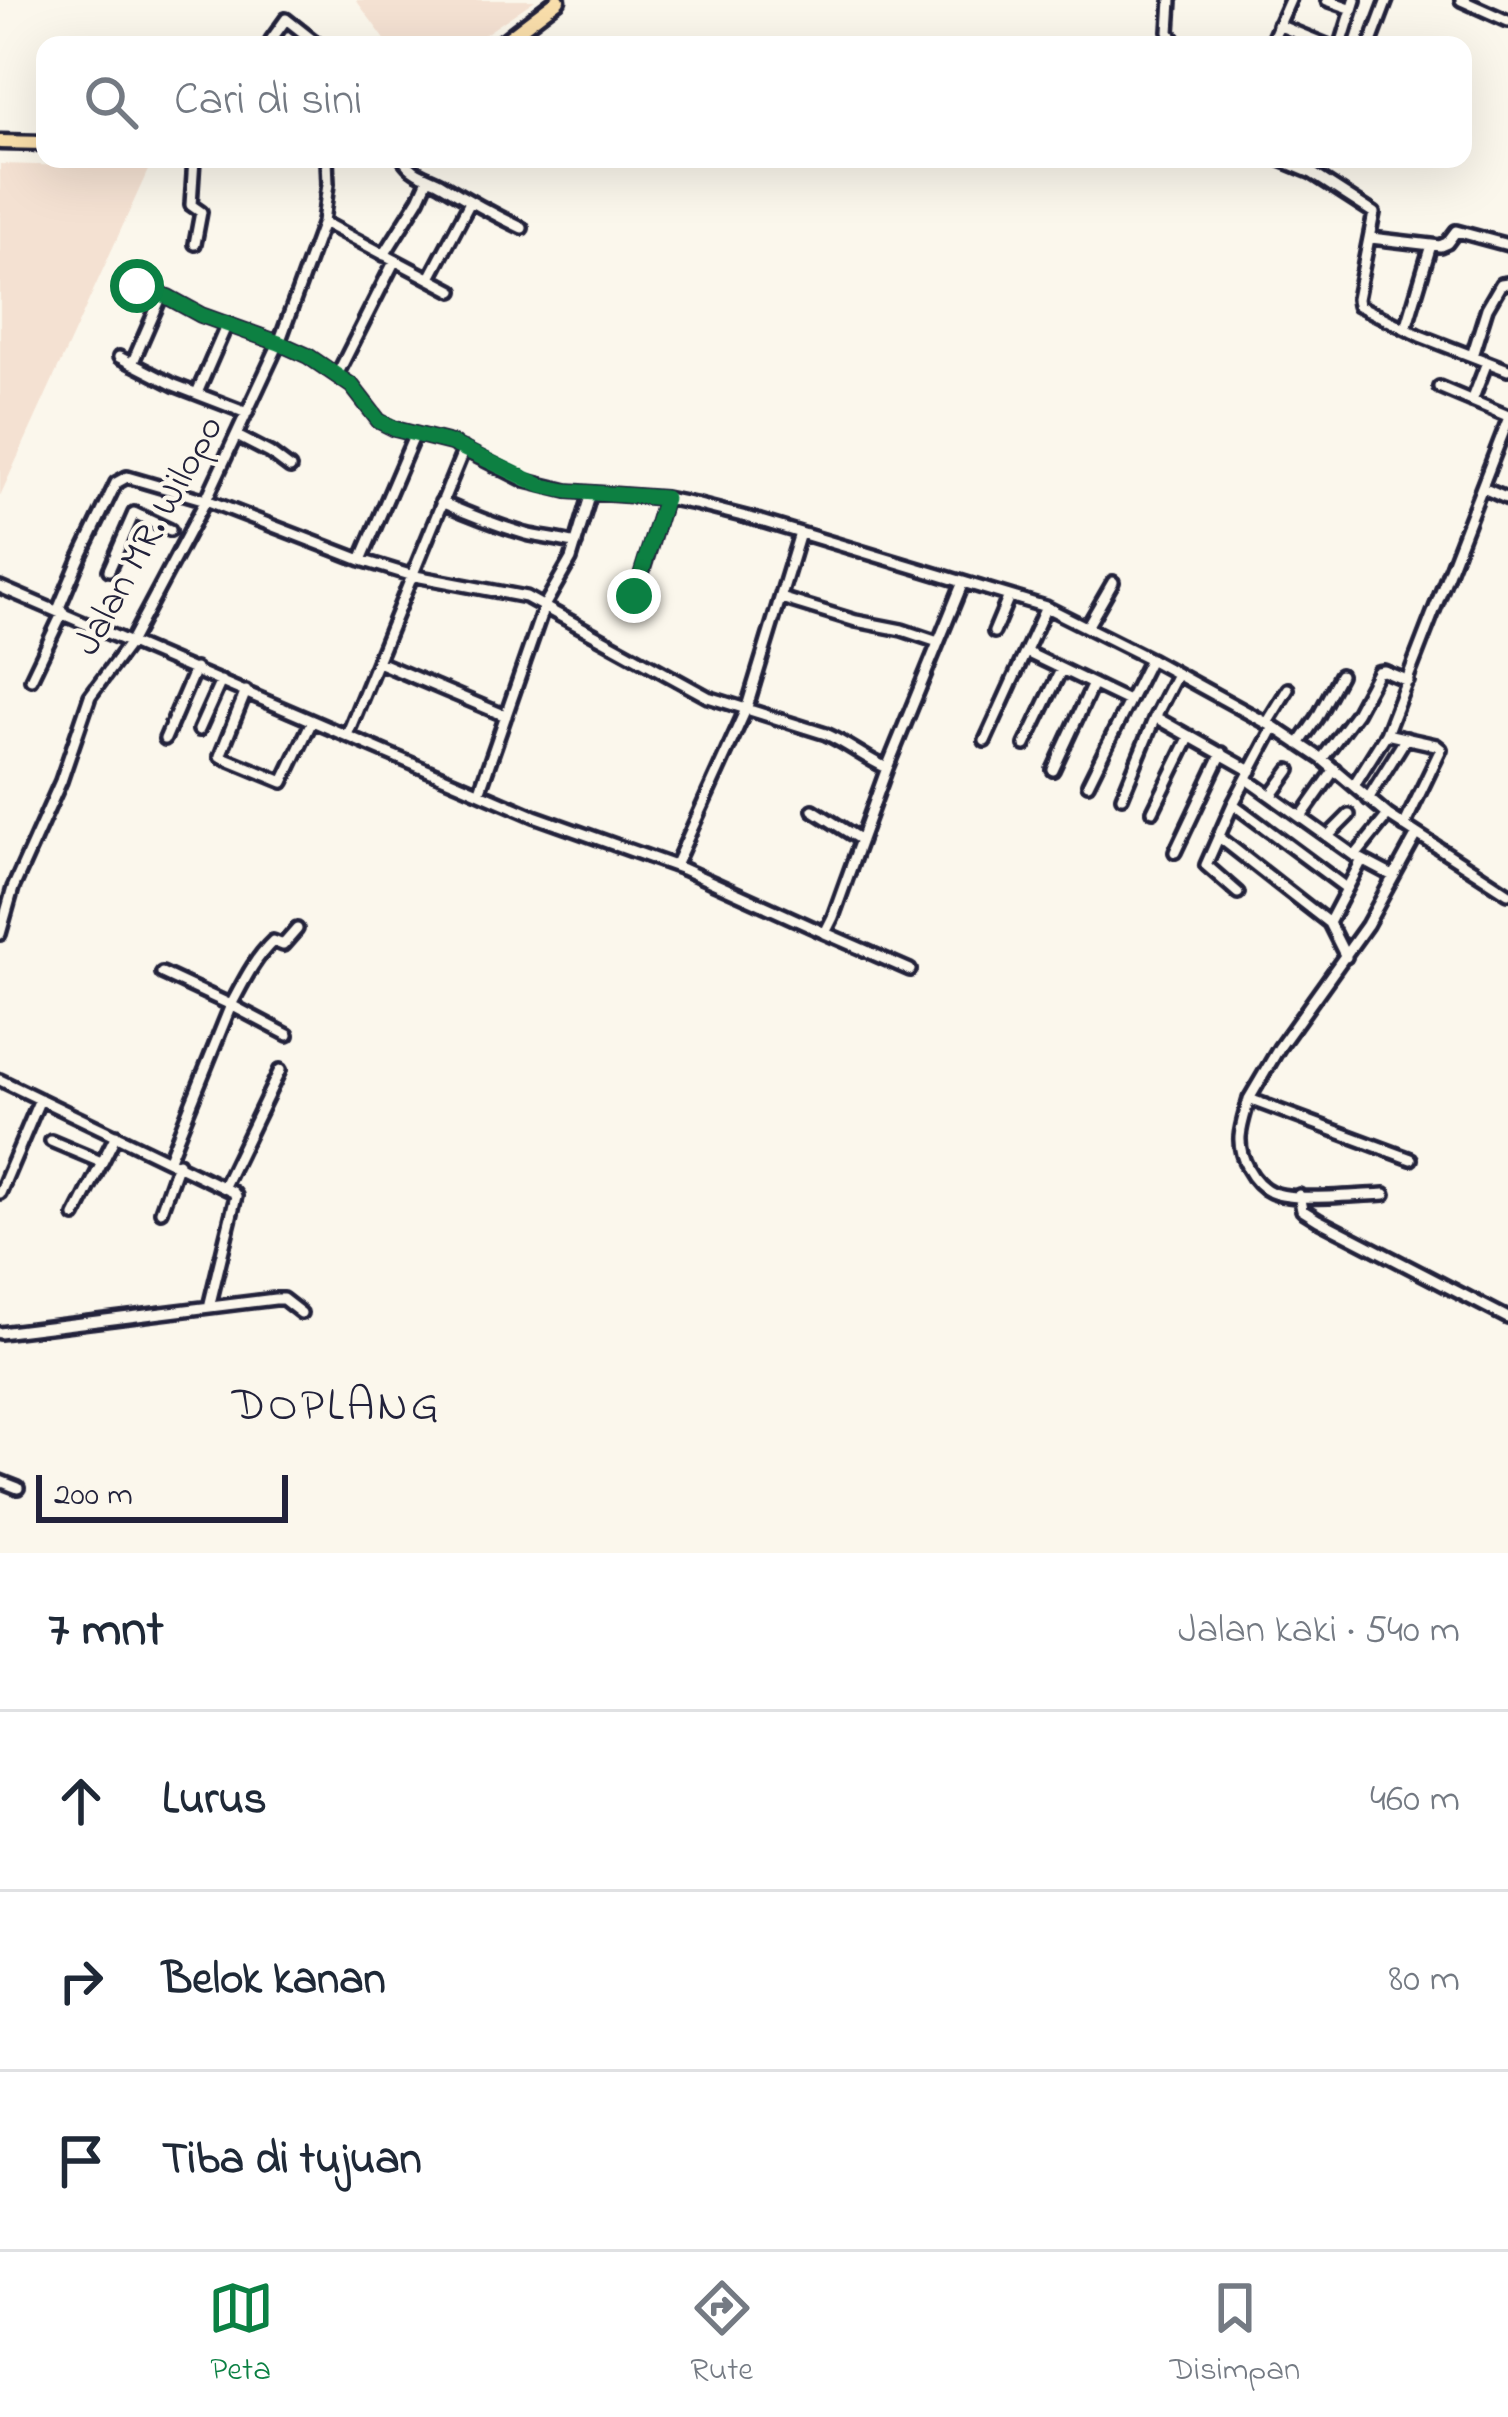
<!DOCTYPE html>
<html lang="id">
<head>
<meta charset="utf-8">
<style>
  :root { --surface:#fff; --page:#f2f2f3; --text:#1f2937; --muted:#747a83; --line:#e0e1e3; --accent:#0b8043 }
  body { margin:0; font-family:"Indie Flower",sans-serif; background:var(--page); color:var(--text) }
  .scale { position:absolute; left:36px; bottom:30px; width:252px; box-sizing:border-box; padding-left:12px; border:6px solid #22223b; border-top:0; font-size:33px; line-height:42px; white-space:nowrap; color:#22223b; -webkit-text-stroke:9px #fbf7ec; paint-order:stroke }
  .stop { position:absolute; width:36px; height:36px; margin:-27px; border:9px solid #0b8043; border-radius:50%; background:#fff }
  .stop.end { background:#0b8043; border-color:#fff; box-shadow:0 3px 12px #0008 }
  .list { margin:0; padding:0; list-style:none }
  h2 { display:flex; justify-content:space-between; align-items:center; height:156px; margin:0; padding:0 48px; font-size:51px }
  h2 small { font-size:39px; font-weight:400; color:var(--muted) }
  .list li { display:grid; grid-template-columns:78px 1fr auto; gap:36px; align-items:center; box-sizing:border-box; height:180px; padding:0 48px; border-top:3px solid var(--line) }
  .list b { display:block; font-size:45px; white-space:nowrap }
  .list em { font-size:39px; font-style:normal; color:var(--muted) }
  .icon { flex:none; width:66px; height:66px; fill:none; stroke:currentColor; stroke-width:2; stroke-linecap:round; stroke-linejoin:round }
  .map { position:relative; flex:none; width:1508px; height:1553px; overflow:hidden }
  .search { position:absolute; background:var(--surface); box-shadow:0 12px 48px #0002; left:36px; right:36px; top:36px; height:132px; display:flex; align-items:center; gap:30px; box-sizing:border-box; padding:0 42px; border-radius:24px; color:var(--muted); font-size:45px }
  .sheet { height:696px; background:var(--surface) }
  nav { display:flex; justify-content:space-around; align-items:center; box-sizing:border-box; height:168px; border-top:3px solid var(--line); background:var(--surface); font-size:33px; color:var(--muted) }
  nav a { display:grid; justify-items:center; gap:6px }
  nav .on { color:var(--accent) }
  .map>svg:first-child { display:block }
</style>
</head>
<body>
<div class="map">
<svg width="1508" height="1553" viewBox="0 0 1508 1553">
  <rect width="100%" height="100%" fill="#fbf7ec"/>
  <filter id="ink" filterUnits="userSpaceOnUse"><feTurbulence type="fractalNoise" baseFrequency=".00833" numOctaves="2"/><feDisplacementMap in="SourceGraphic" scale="24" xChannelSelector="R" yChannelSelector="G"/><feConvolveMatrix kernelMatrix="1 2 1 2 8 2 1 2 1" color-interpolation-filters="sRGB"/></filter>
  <g filter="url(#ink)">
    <!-- built -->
    <path fill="#f4e1d2" d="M356,0H535L469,45H389Z
      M0,164L149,168L0,496Z"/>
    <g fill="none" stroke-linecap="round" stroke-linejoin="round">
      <!-- minor casing -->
      <g stroke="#22223b" stroke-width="18">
        <path id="minor" d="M1171,0L1169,32L1178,45
          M1327,0L1350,8
          M1461,0L1508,21
          M1278,25L1327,45
          M275,45L271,40L286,19L319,45
          M1270,45L1290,0
          M1341,45L1355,0
          M1370,45L1387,0
          M194,159L191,205L201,212L195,244
          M403,159C413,175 428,176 443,185C469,201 495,215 522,228
          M1278,159L1312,173L1374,213L1357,299L1358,305L1420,336L1508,370
          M323,222L453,291
          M1371,238L1440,246L1447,243L1456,231L1508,245
          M384,255L419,199L428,179
          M430,278L470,202
          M137,286L168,297L201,315L279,343L308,356L352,386L379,421L395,429L451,443L526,481L567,491L665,498L695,504L754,519L1046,607L1150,659L1274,727L1322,759L1388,815L1508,893
          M1406,328L1431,245
          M1472,356L1487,308L1501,284L1508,283
          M119,357L174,385L247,413
          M132,364L162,295
          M337,375L395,260
          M1439,387L1508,416
          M197,393L227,324
          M1472,401L1487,362
          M237,436L270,453L290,468
          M1483,488L1508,499
          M441,502C470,515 496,525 526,534C542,538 559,539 576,544
          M361,560L415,434
          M109,570L134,513L170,530
          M0,587L534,816L683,869L825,933L833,917L887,768L963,582
          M635,595L665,498
          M781,598L856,621L902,630L938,642
          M58,610L79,560L116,483L127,477L206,500L361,560L410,575L526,597L708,697L826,734C848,744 865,758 887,768
          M1087,627L1113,582
          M994,632L1009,596
          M1026,652L1128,701
          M378,662L506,716
          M31,679L63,612
          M246,691L220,756L283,782L312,721
          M1155,717L1251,771
          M1267,723L1288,689
          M199,730L221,681
          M1386,734L1436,745L1441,749L1404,826
          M347,735L464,449
          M165,739L195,669
          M985,741L1046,607
          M1299,744L1317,718L1340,675
          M1025,745L1061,670
          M1322,759L1356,713L1378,672L1384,671L1408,681
          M1053,770L1093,684
          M1247,779L1355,856L1393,876
          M1088,784L1150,659
          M1354,785L1386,734L1508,420
          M480,790L544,606L571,559L591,493
          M1272,795L1290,770
          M1122,797L1155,717L1177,674
          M1368,799L1406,738
          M1233,804L1346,888
          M813,810L861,840
          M1153,811L1190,736
          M1301,817L1335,769
          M1328,836L1349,815
          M1219,837L1329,923L1346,957
          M1175,852L1222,753
          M1355,856L1388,815
          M675,866L747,707L800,533
          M1238,893L1206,865L1233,804L1274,727
          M1329,923L1362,860
          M825,933L910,970
          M0,934L13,888L61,781L90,696L131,641L206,500L279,343L323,222L328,184L327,159
          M162,973L231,1005C243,983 254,959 273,941L283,945L297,929
          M0,1080L233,1192L236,1196L210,1303L213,1306
          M1249,1099C1246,1111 1241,1124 1240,1137C1239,1157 1252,1183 1271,1192C1293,1202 1359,1195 1385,1194
          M51,1141L101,1162
          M169,1159L231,1005L288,1035
          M1411,1159L1249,1099L1279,1048L1367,925L1417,834
          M224,1186L280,1070
          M0,1193L40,1099
          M1299,1195L1302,1210L1318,1220L1508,1318
          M161,1211L178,1163
          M75,1216L116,1135
          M0,1333L275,1299H283L301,1313
          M0,1481L18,1488"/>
      </g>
      <!-- major casing -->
      <g stroke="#22223b" stroke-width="21">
        <path id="major" d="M499,45L558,0
          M0,142L45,143"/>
      </g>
      <!-- minor -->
      <use href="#minor" stroke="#fbf7ec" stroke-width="9"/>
      <!-- major -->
      <use href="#major" stroke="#f9deab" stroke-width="12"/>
    </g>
  </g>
  <g fill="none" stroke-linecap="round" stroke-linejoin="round" filter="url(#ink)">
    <!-- route -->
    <path stroke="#0b8043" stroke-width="15" d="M137,286L168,297L201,315L279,343L308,356L352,386L379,421L395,429L451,443L542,486L567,491L665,498L634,596"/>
  </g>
  <g text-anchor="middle" stroke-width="9" stroke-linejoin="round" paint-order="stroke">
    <!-- street labels -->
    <g font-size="39" fill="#22223b" stroke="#fbf7ec">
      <text transform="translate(146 534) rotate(-61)" y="14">Jalan MR. Wilopo</text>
    </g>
    <!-- quarter labels -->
    <g font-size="45" letter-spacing="3" fill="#22223b" stroke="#fbf7ec">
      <text x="337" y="1419">DOPLANG</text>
    </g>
  </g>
</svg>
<div class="scale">200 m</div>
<div class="stop" style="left:137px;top:286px"></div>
<div class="stop end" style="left:634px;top:596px"></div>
<div class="search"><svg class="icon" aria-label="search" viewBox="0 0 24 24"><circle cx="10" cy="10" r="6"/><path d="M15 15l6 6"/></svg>Cari di sini</div>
</div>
<section class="sheet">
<h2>7 mnt<small>Jalan kaki · 540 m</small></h2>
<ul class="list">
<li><svg class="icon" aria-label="ahead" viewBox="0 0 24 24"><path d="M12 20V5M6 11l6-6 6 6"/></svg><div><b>Lurus</b></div><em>460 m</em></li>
<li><svg class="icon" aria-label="right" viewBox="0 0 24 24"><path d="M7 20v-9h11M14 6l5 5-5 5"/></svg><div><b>Belok kanan</b></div><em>80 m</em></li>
<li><svg class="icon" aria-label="arrive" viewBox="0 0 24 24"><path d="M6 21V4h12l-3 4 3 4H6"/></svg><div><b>Tiba di tujuan</b></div></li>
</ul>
</section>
<nav>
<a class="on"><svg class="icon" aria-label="map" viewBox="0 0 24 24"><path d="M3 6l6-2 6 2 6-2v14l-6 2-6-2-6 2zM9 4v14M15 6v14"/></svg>Peta</a>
<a><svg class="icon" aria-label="directions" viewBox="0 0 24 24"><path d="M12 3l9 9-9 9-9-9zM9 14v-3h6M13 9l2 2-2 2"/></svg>Rute</a>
<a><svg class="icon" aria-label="saved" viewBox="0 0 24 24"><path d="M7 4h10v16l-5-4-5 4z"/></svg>Disimpan</a>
</nav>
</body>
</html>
